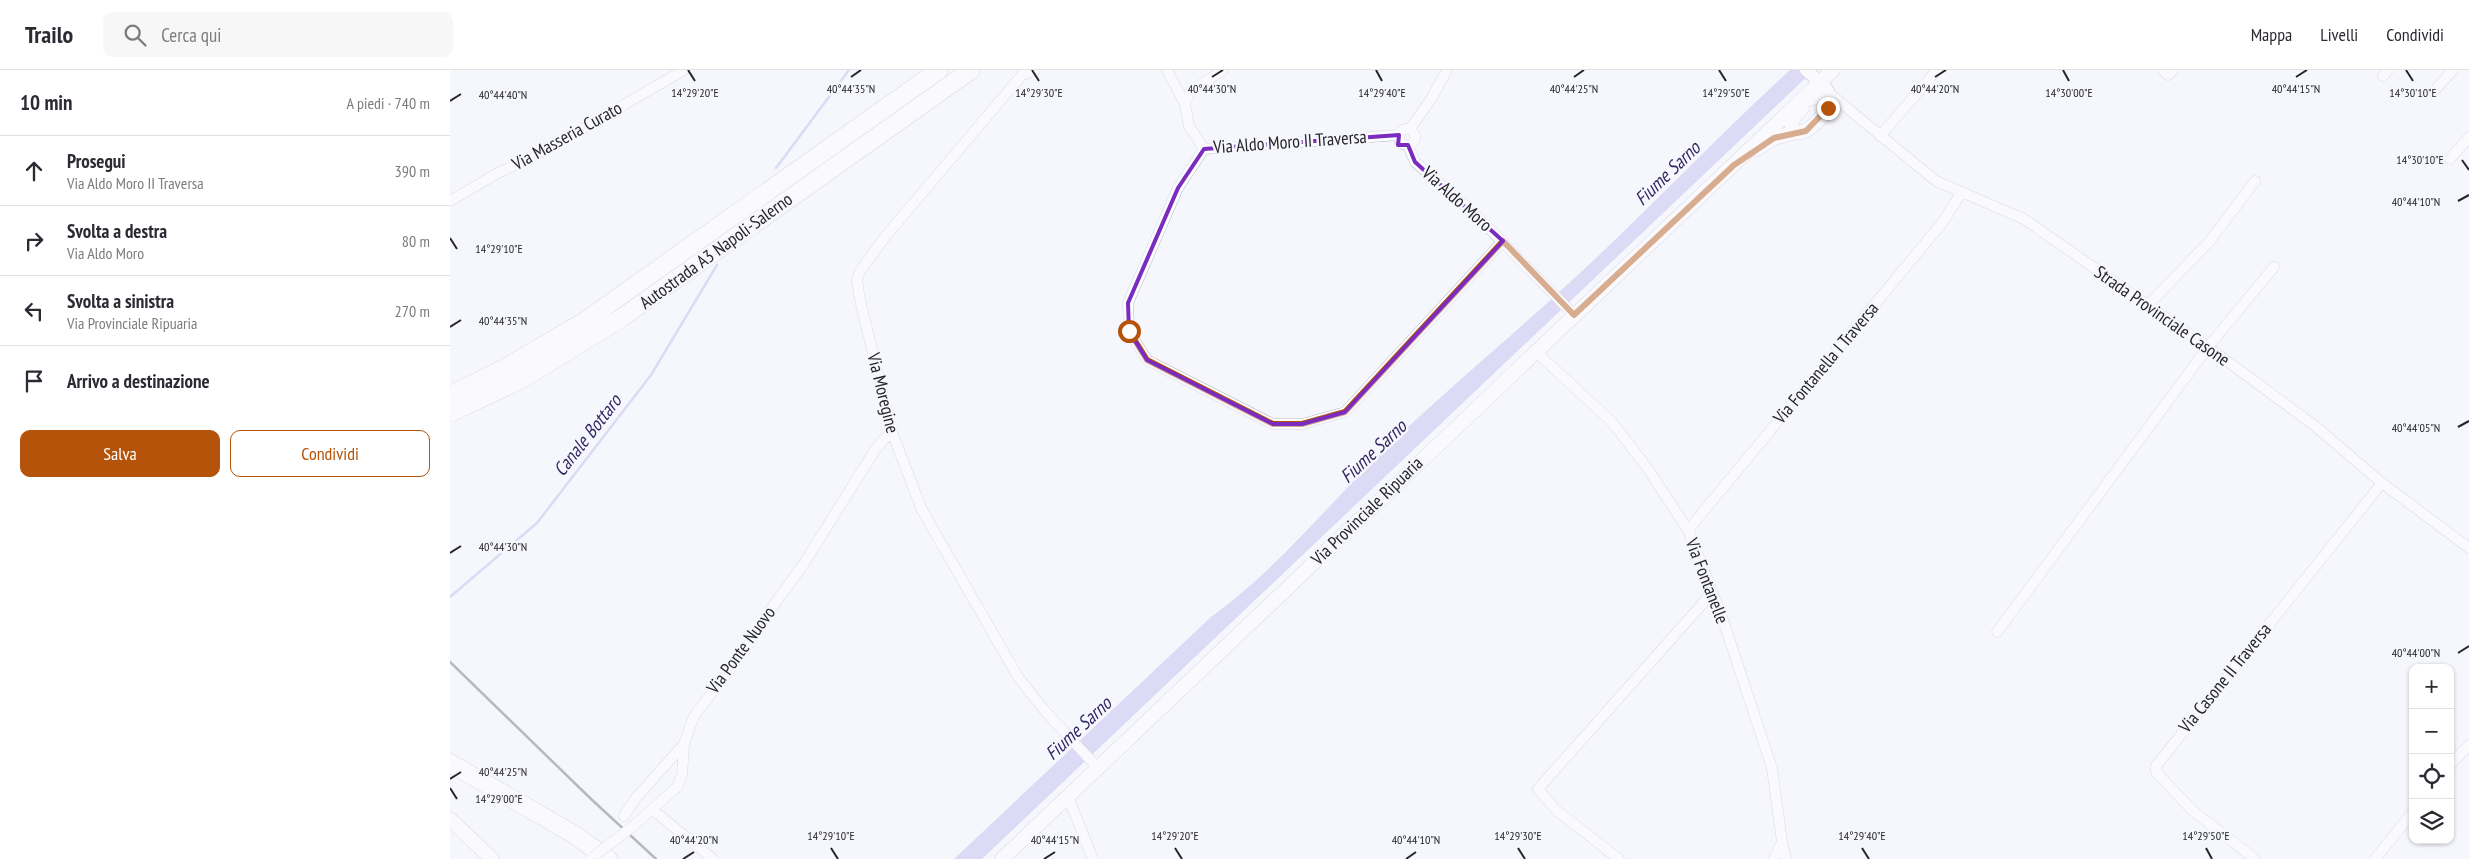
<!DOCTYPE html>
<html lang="it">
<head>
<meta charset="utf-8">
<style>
  :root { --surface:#fff; --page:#f7f7f7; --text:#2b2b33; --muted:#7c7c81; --line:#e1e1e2; --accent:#b45309 }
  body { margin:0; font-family:"PT Sans Narrow",sans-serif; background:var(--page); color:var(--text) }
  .controls { position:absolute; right:15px; bottom:15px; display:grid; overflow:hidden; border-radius:10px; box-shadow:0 1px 4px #0004 }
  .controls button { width:45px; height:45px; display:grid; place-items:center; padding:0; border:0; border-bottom:1px solid var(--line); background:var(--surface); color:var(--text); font:25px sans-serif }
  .stop { position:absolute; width:15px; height:15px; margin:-11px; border:4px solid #b45309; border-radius:50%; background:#fff }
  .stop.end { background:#b45309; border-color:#fff; box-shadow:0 1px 5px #0008 }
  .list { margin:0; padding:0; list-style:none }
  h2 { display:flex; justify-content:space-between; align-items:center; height:65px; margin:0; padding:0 20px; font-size:21px }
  h2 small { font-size:16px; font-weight:400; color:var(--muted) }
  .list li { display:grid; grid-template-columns:32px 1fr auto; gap:15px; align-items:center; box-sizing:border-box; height:70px; padding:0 20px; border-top:1px solid var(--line) }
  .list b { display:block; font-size:19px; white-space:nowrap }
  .list p { margin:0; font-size:16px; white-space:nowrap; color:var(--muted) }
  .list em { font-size:16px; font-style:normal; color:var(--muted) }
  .actions { display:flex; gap:10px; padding:15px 20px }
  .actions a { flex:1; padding:11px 0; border:1px solid var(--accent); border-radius:10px; text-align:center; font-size:18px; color:var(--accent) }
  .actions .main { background:var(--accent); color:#fff }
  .icon { flex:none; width:28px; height:28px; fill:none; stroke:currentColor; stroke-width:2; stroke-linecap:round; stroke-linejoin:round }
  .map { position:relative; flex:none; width:2019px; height:789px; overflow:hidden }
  header { display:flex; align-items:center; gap:30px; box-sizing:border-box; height:70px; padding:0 25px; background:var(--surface); border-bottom:1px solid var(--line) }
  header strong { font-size:24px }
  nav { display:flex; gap:28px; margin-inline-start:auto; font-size:18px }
  .search { width:350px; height:45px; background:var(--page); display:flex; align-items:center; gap:12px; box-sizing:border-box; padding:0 18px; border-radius:10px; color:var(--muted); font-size:19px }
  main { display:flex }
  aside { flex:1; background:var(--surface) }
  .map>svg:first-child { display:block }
</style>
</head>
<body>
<header>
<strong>Trailo</strong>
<div class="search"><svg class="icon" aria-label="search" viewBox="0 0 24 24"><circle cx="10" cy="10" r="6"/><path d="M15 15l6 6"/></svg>Cerca qui</div>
<nav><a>Mappa</a><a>Livelli</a><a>Condividi</a></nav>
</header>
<main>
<aside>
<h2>10 min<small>A piedi · 740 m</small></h2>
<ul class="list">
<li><svg class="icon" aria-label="ahead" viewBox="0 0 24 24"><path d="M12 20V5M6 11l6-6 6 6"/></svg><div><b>Prosegui</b><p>Via Aldo Moro II Traversa</p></div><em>390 m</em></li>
<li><svg class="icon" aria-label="right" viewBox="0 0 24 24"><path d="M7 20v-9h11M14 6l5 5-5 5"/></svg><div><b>Svolta a destra</b><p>Via Aldo Moro</p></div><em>80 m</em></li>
<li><svg class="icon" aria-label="left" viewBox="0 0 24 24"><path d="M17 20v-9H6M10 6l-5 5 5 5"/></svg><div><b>Svolta a sinistra</b><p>Via Provinciale Ripuaria</p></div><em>270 m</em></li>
<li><svg class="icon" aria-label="arrive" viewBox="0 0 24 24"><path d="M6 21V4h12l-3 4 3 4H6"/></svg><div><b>Arrivo a destinazione</b></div></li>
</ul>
<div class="actions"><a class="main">Salva</a><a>Condividi</a></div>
</aside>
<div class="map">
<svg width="2019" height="789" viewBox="0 0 2019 789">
  <rect width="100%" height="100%" fill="#f6f6fd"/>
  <!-- water -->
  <path fill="#bcb9ea" d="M1340,0H1364L532,789H504L761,547C829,498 882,430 942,372C1003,314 1068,261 1130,203C1201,137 1268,66 1340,0Z"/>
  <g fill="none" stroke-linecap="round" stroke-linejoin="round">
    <!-- stream -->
    <path stroke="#bcb9ea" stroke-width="2.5" d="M326,98L399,0
      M0,527L87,453L201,305L267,195"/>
    <!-- minor casing -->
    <g stroke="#b7b7c6" stroke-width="11">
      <path id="minor" d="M585,0L572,5L435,167L410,201L407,210L410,230L443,365L472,440L568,607L595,641L648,698
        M717,0L735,34L739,56L754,79
        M1713,0L1718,5L1723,0
        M1933,6L1938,0
        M1984,21L2003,0
        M1373,23H1379L1486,111L1574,149L1758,277L1865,356L1932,413L2019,478
        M735,34L740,22L773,0
        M949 67a8 8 0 1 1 16 0a8 8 0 1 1-16 0Z
        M960,59L981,29L997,0
        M949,65L754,79L728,118L678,233L679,261L697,290L823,354H852L895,342L1053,171
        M1430,66L1487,0
        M958,75L965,92L1028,147L1124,245
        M2000,89L2019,67
        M0,131L48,103L94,81L234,0
        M1697,236L1759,172L1805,111
        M1085,281L1162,352L1198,399L1238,460L1271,544L1322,698L1332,772L1324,789
        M1238,460L1492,153L1511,123
        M1547,562L1758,277L1824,197
        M2000,695L2019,675
        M618,727L643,789
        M203,740L263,789
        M174,746L185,729L234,674
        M182,757L227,717L232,705L234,674L244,646L295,580L315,547L353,495L425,380L435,368L443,365
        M1332,772L1336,789
        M1169,789L1106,740L1088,719L1262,523
        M1805,789L1742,740L1706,702V696L1932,413
        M1925,789L1963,742"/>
    </g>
    <!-- tertiary casing -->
    <g stroke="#b7b7c6" stroke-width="14">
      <path id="tertiary" d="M1356,0C1364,8 1373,12 1379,23"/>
    </g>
    <!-- secondary casing -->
    <g stroke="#b7b7c6" stroke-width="15">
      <path id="secondary" d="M1350,31L1371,26C1389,36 1359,62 1351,62C1347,63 1346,62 1343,60L1341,51L1352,38
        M1307,79L1324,68L1346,62
        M0,749L42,789
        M552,789L1383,0"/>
    </g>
    <!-- motorway casing -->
    <g stroke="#b7b7c6" stroke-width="19">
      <path id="motorway" d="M0,325L55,298L135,251L489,0
        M0,343L72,309L170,249L521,0
        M0,693L125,765L158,789"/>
    </g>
    <!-- minor -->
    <use href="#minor" stroke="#fff" stroke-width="10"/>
    <!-- tertiary -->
    <use href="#tertiary" stroke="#fff" stroke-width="12"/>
    <!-- secondary -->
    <use href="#secondary" stroke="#fff" stroke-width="14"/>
    <!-- motorway -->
    <use href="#motorway" stroke="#fff" stroke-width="18"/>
    <!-- rail -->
    <path stroke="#6d6d73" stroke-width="2.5" d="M0,592L140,728L206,789"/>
    <!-- minor-bridge casing -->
    <g stroke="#b7b7c6" stroke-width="11" stroke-linecap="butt">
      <path id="minor-bridge" d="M143,787L182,757"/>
    </g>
    <!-- minor-bridge -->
    <use href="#minor-bridge" stroke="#fff" stroke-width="10"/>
  </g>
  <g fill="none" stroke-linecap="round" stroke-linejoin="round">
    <!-- route -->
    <path stroke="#b45309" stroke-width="6" d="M679,261L697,290L823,354H852L895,342L1053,171L1124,245L1284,95L1324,68L1356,61L1378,38"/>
  </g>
  <!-- marked area -->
  <path d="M0 0H2019V789H0ZM949,65L948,75H958L965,92L1053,171L895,342L852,354H823L697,290L679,261L678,233L728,118L754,79Z" fill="#f6f6fd" fill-opacity=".55" fill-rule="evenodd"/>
  <path fill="none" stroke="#7b2cbf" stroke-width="4" stroke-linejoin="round" d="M949,65L948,75H958L965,92L1053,171L895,342L852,354H823L697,290L679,261L678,233L728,118L754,79Z"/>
  <!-- ticks -->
  <path fill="none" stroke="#25252b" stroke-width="2" d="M238,0L245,11M582,0L589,11M926,0L932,11M1269,0L1276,11M1613,0L1619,11M1956,0L1963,11M401,7L411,0M762,7L773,0M1124,7L1134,0M1485,7L1496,0M1846,7L1857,0M0,31L11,24M2012,90L2019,100M2008,131L2019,125M0,168L7,179M0,257L11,250M2008,357L2019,351M0,483L11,476M2008,583L2019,576M0,709L11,702M0,718L7,729M381,778L388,789M725,778L732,789M1068,778L1075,789M1412,778L1419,789M1756,778L1762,789M233,789L244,782M594,789L605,782M956,789L966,782"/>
  <g text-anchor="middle" stroke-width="5" stroke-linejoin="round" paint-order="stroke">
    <!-- street labels -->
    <g font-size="18" fill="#25252b" stroke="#f6f6fd">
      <text transform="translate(117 66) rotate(-29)" y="6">Via Masseria Curato</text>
      <text transform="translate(840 72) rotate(-4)" y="6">Via Aldo Moro II Traversa</text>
      <text transform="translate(1007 129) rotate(42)" y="6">Via Aldo Moro</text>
      <text transform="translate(266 181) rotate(-36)" y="6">Autostrada A3 Napoli-Salerno</text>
      <text transform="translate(1712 246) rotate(35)" y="6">Strada Provinciale Casone</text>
      <text transform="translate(1376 293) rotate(-50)" y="6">Via Fontanella I Traversa</text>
      <text transform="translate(433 323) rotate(76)" y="6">Via Moregine</text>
      <text transform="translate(917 441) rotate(-44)" y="6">Via Provinciale Ripuaria</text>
      <text transform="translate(1257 511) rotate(69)" y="6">Via Fontanelle</text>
      <text transform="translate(291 580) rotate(-54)" y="6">Via Ponte Nuovo</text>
      <text transform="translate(1775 608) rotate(-51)" y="6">Via Casone II Traversa</text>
    </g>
    <!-- water labels -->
    <g font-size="19" font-style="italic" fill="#332963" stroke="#f6f6fd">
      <text transform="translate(1217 103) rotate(-44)" y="7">Fiume Sarno</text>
      <text transform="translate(137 365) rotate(-52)" y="7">Canale Bottaro</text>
      <text transform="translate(923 381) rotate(-43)" y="7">Fiume Sarno</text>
      <text transform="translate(628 658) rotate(-43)" y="7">Fiume Sarno</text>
    </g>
  </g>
  <g font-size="12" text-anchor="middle" fill="#25252b" stroke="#f6f6fd" stroke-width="5" stroke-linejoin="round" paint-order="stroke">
    <text x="401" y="23">40°44'35"N</text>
    <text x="762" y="23">40°44'30"N</text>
    <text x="1124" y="23">40°44'25"N</text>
    <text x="1485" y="23">40°44'20"N</text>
    <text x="1846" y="23">40°44'15"N</text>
    <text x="245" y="27">14°29'20"E</text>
    <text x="589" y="27">14°29'30"E</text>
    <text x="932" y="27">14°29'40"E</text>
    <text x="1276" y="27">14°29'50"E</text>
    <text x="1619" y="27">14°30'00"E</text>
    <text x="1963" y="27">14°30'10"E</text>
    <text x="53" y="29">40°44'40"N</text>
    <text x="1970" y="94">14°30'10"E</text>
    <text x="1966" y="136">40°44'10"N</text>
    <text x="49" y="183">14°29'10"E</text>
    <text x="53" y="255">40°44'35"N</text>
    <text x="1966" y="362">40°44'05"N</text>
    <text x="53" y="481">40°44'30"N</text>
    <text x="1966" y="587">40°44'00"N</text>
    <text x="53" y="706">40°44'25"N</text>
    <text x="49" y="733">14°29'00"E</text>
    <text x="381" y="770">14°29'10"E</text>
    <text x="725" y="770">14°29'20"E</text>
    <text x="1068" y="770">14°29'30"E</text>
    <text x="1412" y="770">14°29'40"E</text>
    <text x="1756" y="770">14°29'50"E</text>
    <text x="244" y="774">40°44'20"N</text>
    <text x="605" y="774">40°44'15"N</text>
    <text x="966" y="774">40°44'10"N</text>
  </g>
</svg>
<div class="controls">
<button>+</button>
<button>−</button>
<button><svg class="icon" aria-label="locate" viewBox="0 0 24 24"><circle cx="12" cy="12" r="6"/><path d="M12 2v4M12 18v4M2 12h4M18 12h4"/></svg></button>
<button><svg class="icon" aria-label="layers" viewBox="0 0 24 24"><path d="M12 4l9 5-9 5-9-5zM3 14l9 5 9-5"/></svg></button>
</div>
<div class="stop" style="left:679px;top:261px"></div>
<div class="stop end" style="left:1378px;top:38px"></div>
</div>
</main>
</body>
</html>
